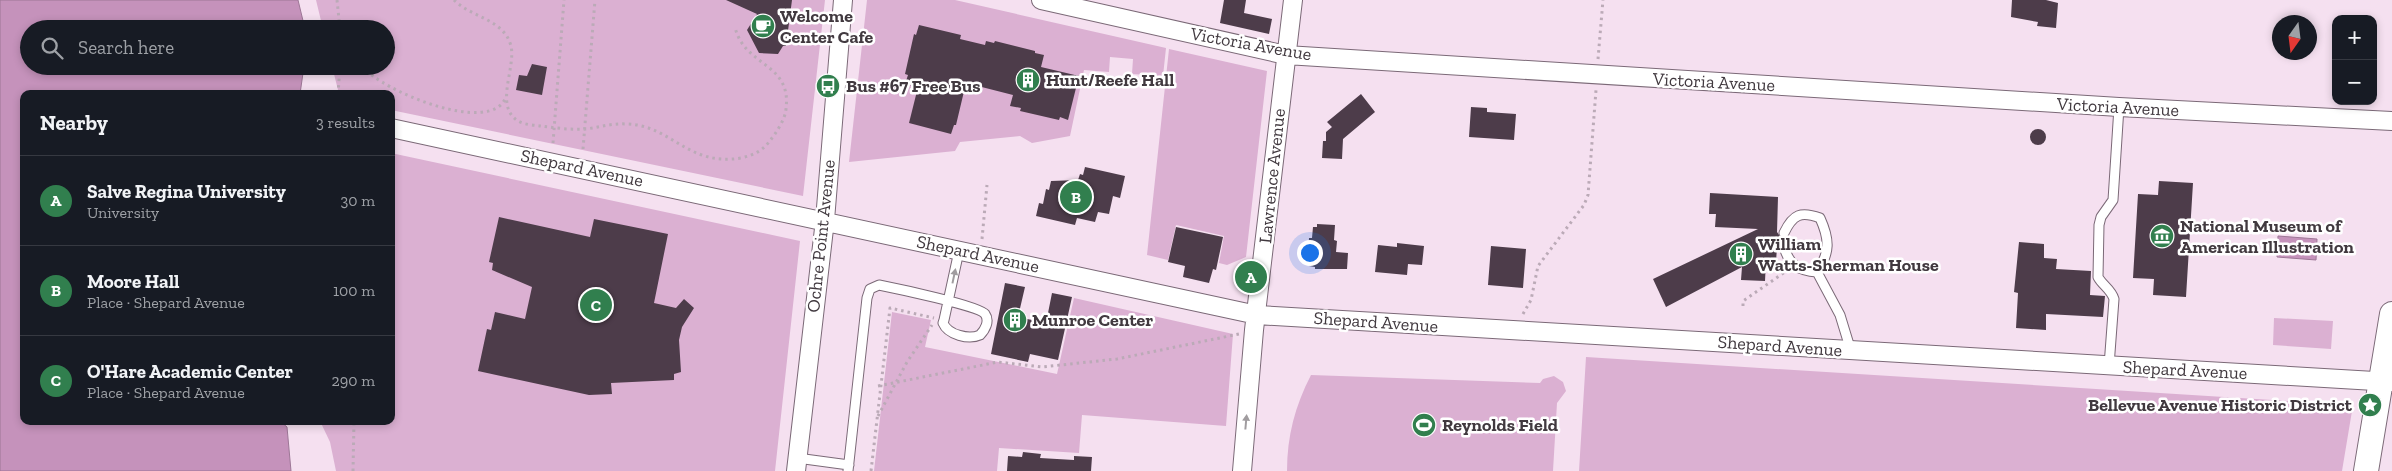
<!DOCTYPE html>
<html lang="en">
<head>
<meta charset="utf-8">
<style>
  :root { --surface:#171b24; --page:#242831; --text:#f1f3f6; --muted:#9ea1a6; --line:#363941; --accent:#317f4e }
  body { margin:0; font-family:"Zilla Slab",serif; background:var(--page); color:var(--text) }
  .controls { position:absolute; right:15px; top:15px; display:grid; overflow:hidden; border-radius:10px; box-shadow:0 2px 8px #0003 }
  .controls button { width:45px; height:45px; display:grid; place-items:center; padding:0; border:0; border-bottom:1px solid var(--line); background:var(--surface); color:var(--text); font:25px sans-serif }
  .compass { position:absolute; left:2272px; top:15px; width:45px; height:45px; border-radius:50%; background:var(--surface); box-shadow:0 2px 8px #0003; rotate:194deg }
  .you { position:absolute; left:1309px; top:252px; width:18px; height:18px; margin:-12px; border:4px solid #fff; border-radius:50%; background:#1a73e8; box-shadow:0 0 0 8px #1a73e833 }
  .badge { display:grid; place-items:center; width:32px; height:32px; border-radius:50%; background:var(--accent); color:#fff; font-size:16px; font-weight:700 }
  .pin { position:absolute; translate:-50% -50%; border:2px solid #fff; box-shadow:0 1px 5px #0006 }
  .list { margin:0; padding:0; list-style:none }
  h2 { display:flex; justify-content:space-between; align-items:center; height:65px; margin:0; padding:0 20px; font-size:21px }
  h2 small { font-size:16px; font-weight:400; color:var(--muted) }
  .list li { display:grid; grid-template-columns:32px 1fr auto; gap:15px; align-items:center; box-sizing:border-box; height:90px; padding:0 20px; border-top:1px solid var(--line) }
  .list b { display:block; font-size:19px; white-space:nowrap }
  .list p { margin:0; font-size:16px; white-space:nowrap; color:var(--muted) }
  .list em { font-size:16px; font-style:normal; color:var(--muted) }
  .icon { flex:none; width:28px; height:28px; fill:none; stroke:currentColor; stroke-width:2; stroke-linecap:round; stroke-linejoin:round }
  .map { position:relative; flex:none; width:2392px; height:471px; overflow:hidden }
  .search { position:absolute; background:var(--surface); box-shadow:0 2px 8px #0003; left:20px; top:20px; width:375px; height:55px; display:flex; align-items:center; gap:12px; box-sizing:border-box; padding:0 18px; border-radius:28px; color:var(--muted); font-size:19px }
  .panel { position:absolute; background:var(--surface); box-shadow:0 2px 8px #0003; left:20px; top:90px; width:375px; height:335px; border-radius:10px }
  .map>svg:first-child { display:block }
</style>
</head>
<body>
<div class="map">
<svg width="2392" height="471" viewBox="0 0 2392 471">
  <rect width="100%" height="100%" fill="#f5e0f0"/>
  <!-- green -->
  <path fill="#dbb0d2" d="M316,0H825L803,196L391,110V94H339L332,66H386V29H323Z
    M867,0H955L1166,48L1163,76L1132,74L1133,59L1110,57L1109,72L1084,70L1070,136L1032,143L1020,136L960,142L955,151L849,162Z
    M1169,49L1267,71L1246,257L1227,265L1219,263L1224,236L1176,225L1168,260L1147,255Z
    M391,153L800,241L775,471H336L330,442L320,421H391Z
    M1074,298L1233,334L1226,426L1082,415L1079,453L999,448L997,471H874L892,312L931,320L925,347L1057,374Z
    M2274,318L2333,321L2331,349L2273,345Z
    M1586,357L2353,405L2342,471H1579Z
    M1311,375L1540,383L1543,379L1554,376L1563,382L1566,391L1557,403L1553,471H1287C1287,436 1295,406 1311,375Z"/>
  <!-- water -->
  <path fill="#c592bb" stroke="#9d7796" d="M0,0H298L305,29H29V66H304L300,94H24V421H280L287,427L291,471H0Z
    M2278,236L2317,239L2316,260L2277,257Z"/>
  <!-- building -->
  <path fill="#4d3c4a" d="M726,0H792L786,46H783L778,54L759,53L747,30L757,14Z
    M1224,0H1246L1244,13L1272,19L1269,34L1220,23Z
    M2012,0H2046L2058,3L2056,28L2037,26L2038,22L2011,17Z
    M919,25L961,35L960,39L985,45L986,41L994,43L995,41L1035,51V53L1044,55L1041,67L1079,76L1068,120L1060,117L1059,120L1020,111L1021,108L1010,106L1013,95L966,83L956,125H954L951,134L909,123L918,87L905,84L908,75L905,74L914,34L916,35Z
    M532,64L547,67L542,95L516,90L519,75L527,76Z
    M1361,94L1375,112L1343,139L1342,159L1322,158L1323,141H1326V132L1332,127L1327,122Z
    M1471,107L1487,108V112L1516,114L1514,140L1469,137Z
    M2030 137a8 8 0 1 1 16 0a8 8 0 1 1-16 0Z
    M1085,167L1125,176L1120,198L1113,196L1109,214L1098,212L1095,222L1077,218L1075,225L1036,216L1039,203L1043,204L1046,189L1049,190L1051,181L1078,180L1080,174L1083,175Z
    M2159,181L2193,183L2186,297L2153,295L2154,279L2133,278L2138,194L2158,195Z
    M1710,193L1778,197L1777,232L1782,239L1789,236V243L1785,241L1779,243L1777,247L1776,262L1766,261L1765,281L1741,280L1742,267L1666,307L1653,279L1758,229L1715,227L1716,214H1709Z
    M499,217L590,237L594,219L668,234L654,303L676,308L684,299L694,308L682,327L679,340L681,372L674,374V380L611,383L612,394L589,395L478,371L487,329L491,330L495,312L525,319L532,287L492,270L493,263L489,262Z
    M1317,224L1335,225L1334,240L1337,241L1336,252L1348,253L1347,269H1315V267L1309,266L1310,258H1308L1309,238H1312L1313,227H1317Z
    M1176,227L1223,237L1216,270L1213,269L1209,283L1183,277L1185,266L1168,262Z
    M2019,242L2044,244V258L2057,259L2056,269L2091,271L2090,295L2105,296L2103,317L2046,314V330L2016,328L2018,293L2014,292Z
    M1397,243L1424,246L1422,265L1408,264L1407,275L1375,272L1378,245L1397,247Z
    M1491,246L1526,249L1523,288L1488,285Z
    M1005,283L1025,287L1018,317L1046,323L1052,293L1072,297L1058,360L1030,354L1028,362L991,354Z
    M1023,452L1041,454L1040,458L1074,460V456L1092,457L1091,471H1007L1008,456L1022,457Z"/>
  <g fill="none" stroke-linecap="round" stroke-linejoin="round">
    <!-- service casing -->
    <g stroke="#7b6977" stroke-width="11">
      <path id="service" d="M1784,247C1789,265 1799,271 1817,272C1830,253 1830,240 1820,218C1801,211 1793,214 1784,233
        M1817,272L1840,315L1851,351
        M2109,366L2114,299C2111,289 2102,285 2098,277L2099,225L2101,217L2113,200L2119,107
        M797,458L849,465
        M848,471L867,298L870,289L879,285C894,288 980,306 985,314C990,321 985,330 980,335C969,340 948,335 943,323L944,320L959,251"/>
    </g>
    <!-- minor casing -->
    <g stroke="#7b6977" stroke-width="20">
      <path id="minor" d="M1041,0L1286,55L2119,107L2392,121
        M391,128L1257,315L2392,382
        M796,471L825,220L843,0
        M1242,471L1254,330L1293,0"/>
    </g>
    <!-- secondary casing -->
    <g stroke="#7b6977" stroke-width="26">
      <path id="secondary" d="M2366,471L2392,314"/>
    </g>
    <!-- path -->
    <path stroke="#bbaab7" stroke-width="3" stroke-dasharray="2.5 4" stroke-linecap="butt" d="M337,0L340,29
      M454,0C472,18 504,19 511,46C516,68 494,106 518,121C525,125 534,125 541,126C555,128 571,130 586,129C600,127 613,123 627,124C671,125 688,167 741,158C753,155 761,152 769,142C776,133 785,120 786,109C792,62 744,67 735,27
      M1598,59L1603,0
      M362,66C380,90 491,137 506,97
      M338,94L340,66
      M553,143L564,0
      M583,149L595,0
      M982,239L987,185
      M1743,306V301L1785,272
      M1523,314L1531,300L1538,266L1584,205L1588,195L1596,90
      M878,386L998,362L1042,367L1117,359L1239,334
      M878,416L907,362L932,325
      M353,471L354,421
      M871,471L890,308L934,318"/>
    <!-- service -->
    <use href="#service" stroke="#fff" stroke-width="9"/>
    <!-- minor -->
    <use href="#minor" stroke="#fff" stroke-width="18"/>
    <!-- secondary -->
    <use href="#secondary" stroke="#fff" stroke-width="24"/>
  </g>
  <!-- one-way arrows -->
  <defs><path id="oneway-solid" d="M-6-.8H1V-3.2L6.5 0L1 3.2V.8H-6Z" transform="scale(1.25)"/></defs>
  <g fill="#a09c9f">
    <use href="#oneway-solid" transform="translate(954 276) rotate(-78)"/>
    <use href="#oneway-solid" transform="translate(1246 422) rotate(-85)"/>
  </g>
  <!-- icons -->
  <defs>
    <g id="cafe-disc" transform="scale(1.25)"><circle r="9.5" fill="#317f4e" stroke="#fff"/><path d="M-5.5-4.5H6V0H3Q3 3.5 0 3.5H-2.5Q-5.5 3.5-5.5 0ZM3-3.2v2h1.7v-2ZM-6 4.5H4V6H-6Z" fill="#fff"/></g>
    <g id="building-disc" transform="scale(1.25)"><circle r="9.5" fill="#317f4e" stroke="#fff"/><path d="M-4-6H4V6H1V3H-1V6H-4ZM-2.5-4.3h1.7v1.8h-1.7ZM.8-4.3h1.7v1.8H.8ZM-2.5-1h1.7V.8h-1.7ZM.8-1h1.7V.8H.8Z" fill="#fff"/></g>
    <g id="bus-disc" transform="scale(1.25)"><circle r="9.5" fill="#317f4e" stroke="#fff"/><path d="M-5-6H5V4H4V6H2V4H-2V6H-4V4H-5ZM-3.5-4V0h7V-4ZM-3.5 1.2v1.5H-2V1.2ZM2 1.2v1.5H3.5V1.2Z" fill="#fff"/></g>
    <g id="museum-disc" transform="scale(1.25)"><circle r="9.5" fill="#317f4e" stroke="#fff"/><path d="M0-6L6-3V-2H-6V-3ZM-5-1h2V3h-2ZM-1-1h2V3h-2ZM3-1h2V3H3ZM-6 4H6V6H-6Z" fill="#fff"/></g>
    <g id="sight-disc" transform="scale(1.25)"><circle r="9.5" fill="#317f4e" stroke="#fff"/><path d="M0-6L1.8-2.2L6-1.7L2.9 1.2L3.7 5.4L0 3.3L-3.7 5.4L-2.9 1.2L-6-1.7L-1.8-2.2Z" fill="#fff"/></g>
    <g id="stadium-disc" transform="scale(1.25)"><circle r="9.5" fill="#317f4e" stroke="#fff"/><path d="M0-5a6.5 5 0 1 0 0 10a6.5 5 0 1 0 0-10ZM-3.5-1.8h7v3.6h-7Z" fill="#fff"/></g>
  </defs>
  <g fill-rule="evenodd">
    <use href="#cafe-disc" x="763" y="26"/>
    <use href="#building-disc" x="1028" y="80"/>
    <use href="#bus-disc" x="828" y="86"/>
    <use href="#museum-disc" x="2162" y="236"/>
    <use href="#building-disc" x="1741" y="254"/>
    <use href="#building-disc" x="1015" y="320"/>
    <use href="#sight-disc" x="2370" y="405"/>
    <use href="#stadium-disc" x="1424" y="425"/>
  </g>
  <g text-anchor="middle" stroke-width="5" stroke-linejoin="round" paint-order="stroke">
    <!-- poi labels -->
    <g font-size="18" font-weight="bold" fill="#41393f" stroke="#fff" text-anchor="start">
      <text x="780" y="22">Welcome<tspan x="780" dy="21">Center Cafe</tspan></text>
      <text x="1046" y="86">Hunt/Reefe Hall</text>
      <text x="846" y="92">Bus #67 Free Bus</text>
      <text x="2180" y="232">National Museum of<tspan x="2180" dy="21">American Illustration</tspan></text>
      <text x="1758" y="250">William<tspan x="1758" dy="21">Watts-Sherman House</tspan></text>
      <text x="1032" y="326">Munroe Center</text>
      <text x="2352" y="411" text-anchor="end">Bellevue Avenue Historic District</text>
      <text x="1442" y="431">Reynolds Field</text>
    </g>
    <!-- street labels -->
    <g font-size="18" fill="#41393f" stroke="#fff">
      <text transform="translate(1251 44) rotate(10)" y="6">Victoria Avenue</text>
      <text transform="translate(1714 82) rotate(3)" y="6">Victoria Avenue</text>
      <text transform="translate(2118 107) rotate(3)" y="6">Victoria Avenue</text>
      <text transform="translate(582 168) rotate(12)" y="6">Shepard Avenue</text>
      <text transform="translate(1272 176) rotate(-84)" y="6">Lawrence Avenue</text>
      <text transform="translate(821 236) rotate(-84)" y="6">Ochre Point Avenue</text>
      <text transform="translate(978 254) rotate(12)" y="6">Shepard Avenue</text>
      <text transform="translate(1376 322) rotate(4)" y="6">Shepard Avenue</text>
      <text transform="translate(1780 346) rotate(4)" y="6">Shepard Avenue</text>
      <text transform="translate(2185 370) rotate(3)" y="6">Shepard Avenue</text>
    </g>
  </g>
</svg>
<div class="controls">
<button>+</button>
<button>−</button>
</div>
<svg class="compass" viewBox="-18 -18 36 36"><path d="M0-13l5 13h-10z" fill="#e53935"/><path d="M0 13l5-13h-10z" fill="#9ea1a6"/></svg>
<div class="you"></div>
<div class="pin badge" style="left:1251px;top:277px">A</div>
<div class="pin badge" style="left:1076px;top:197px">B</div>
<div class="pin badge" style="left:596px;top:305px">C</div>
<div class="search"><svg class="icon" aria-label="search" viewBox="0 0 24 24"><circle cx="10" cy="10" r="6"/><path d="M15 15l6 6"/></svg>Search here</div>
<section class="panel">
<h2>Nearby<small>3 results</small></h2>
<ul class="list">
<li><span class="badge">A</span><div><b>Salve Regina University</b><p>University</p></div><em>30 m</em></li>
<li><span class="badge">B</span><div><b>Moore Hall</b><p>Place · Shepard Avenue</p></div><em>100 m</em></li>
<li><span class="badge">C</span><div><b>O'Hare Academic Center</b><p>Place · Shepard Avenue</p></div><em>290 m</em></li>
</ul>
</section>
</div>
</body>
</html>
